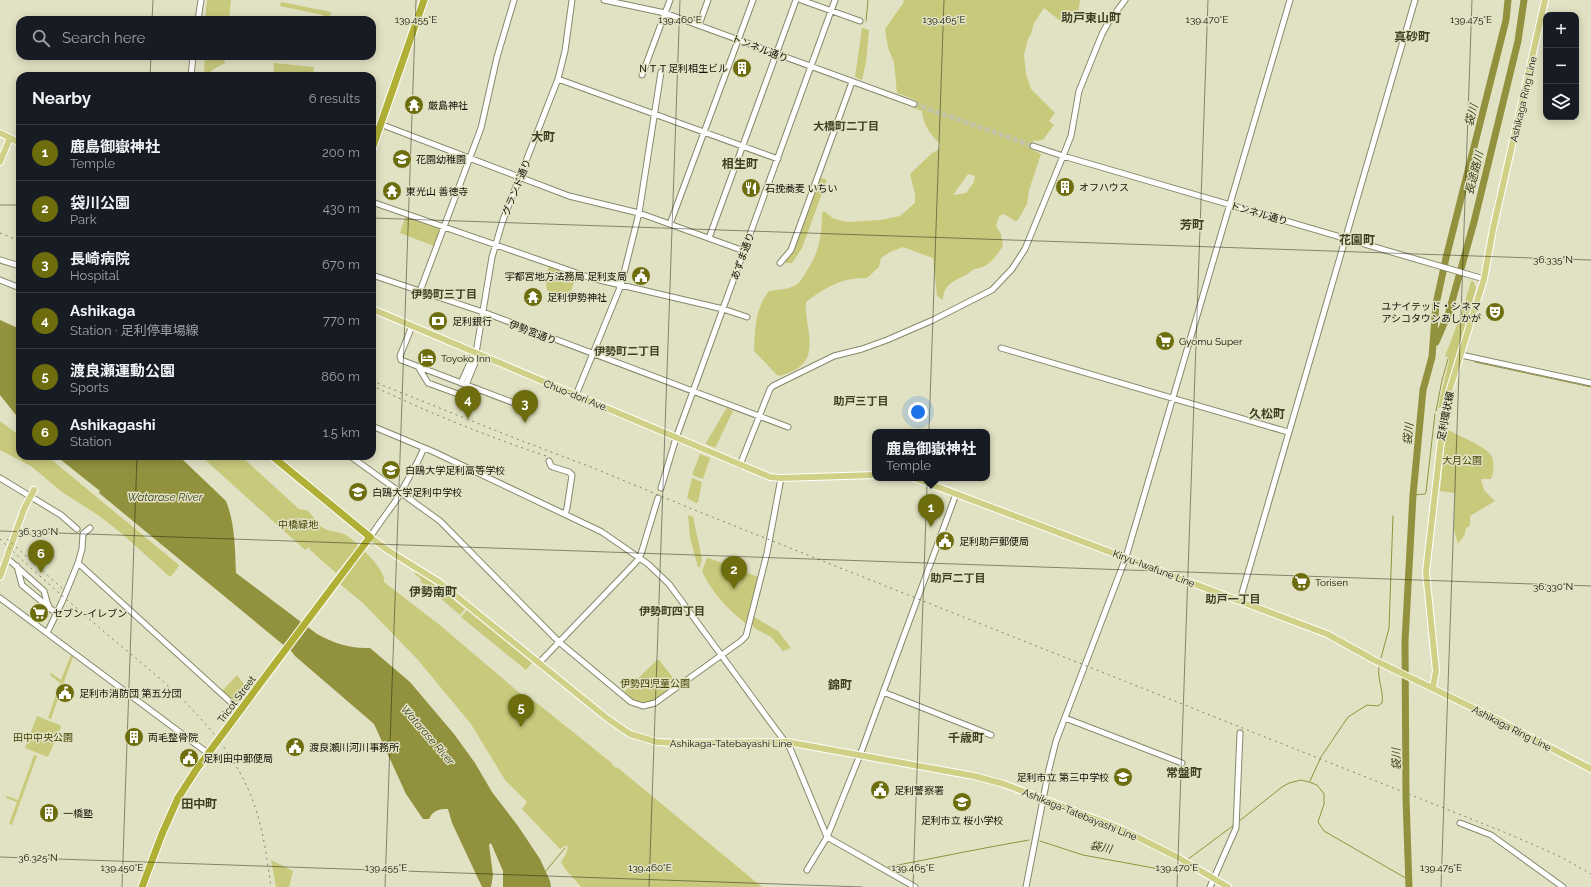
<!DOCTYPE html>
<html lang="en">
<head>
<meta charset="utf-8">
<style>
  :root { --surface:#171b24; --page:#242831; --text:#f1f3f6; --muted:#9ea1a6; --line:#363941; --accent:#6d6d0d }
  body { margin:0; font-family:Raleway,"Noto Sans JP",sans-serif; background:var(--page); color:var(--text) }
  .controls { position:absolute; right:12px; top:12px; display:grid; overflow:hidden; border-radius:8px; box-shadow:0 2px 10px #0003 }
  .controls button { width:36px; height:36px; display:grid; place-items:center; padding:0; border:0; border-bottom:1px solid var(--line); background:var(--surface); color:var(--text); font:20px sans-serif }
  .you { position:absolute; left:918px; top:412px; width:14px; height:14px; margin:-10px; border:3px solid #fff; border-radius:50%; background:#1a73e8; box-shadow:0 0 0 6px #1a73e833 }
  .badge { display:grid; place-items:center; width:26px; height:26px; border-radius:50%; background:var(--accent); color:#fff; font-size:13px; font-weight:700 }
  .pin { position:absolute; translate:-50% -33px; filter:drop-shadow(0 1px 2px #0008) }
  .pin::after { content:''; position:absolute; top:21px; width:14px; height:12px; background:inherit; clip-path:polygon(0 0,100% 0,50% 100%) }
  .popup { position:absolute; left:872px; top:429px; width:118px; height:52px; box-sizing:border-box; display:grid; place-content:center; border-radius:8px; background:var(--surface); filter:drop-shadow(0 1px 3px #0005); font-size:13px; white-space:nowrap; color:var(--muted) }
  .popup b { font-size:15px; color:var(--text) }
  .popup::after { content:''; position:absolute; left:50%; top:100%; margin-left:-8px; border:8px solid transparent; border-top-color:var(--surface) }
  .list { margin:0; padding:0; list-style:none }
  h2 { display:flex; justify-content:space-between; align-items:center; height:52px; margin:0; padding:0 16px; font-size:17px }
  h2 small { font-size:13px; font-weight:400; color:var(--muted) }
  .list li { display:grid; grid-template-columns:26px 1fr auto; gap:12px; align-items:center; box-sizing:border-box; height:56px; padding:0 16px; border-top:1px solid var(--line) }
  .list b { display:block; font-size:15px; white-space:nowrap }
  .list p { margin:0; font-size:13px; white-space:nowrap; color:var(--muted) }
  .list em { font-size:13px; font-style:normal; color:var(--muted) }
  .icon { flex:none; width:22px; height:22px; fill:none; stroke:currentColor; stroke-width:2; stroke-linecap:round; stroke-linejoin:round }
  .map { position:relative; flex:none; width:1591px; height:887px; overflow:hidden }
  .search { position:absolute; background:var(--surface); box-shadow:0 2px 10px #0003; left:16px; top:16px; width:360px; height:44px; display:flex; align-items:center; gap:10px; box-sizing:border-box; padding:0 14px; border-radius:12px; color:var(--muted); font-size:15px }
  .panel { position:absolute; background:var(--surface); box-shadow:0 2px 10px #0003; left:16px; top:72px; width:360px; height:388px; border-radius:12px }
  .map>svg:first-child { display:block }
</style>
</head>
<body>
<div class="map">
<svg width="1591" height="887" viewBox="0 0 1591 887">
  <rect width="100%" height="100%" fill="#e1e2c3"/>
  <!-- green -->
  <path fill="#c8c97b" fill-rule="evenodd" d="M207,0H231L229,20H205Z
    M903,0H1080L1078,13L1073,24L1063,23L1044,8L1034,23L1031,34L1028,39L1024,55L1026,74L1031,89L1055,113L1049,121L1054,125L1043,140L1033,141L1031,149L1041,154L1029,190L1027,204L1018,220L1015,221L1004,214L999,216L996,226L1001,234L1003,246C996,257 988,268 974,269C961,281 944,279 943,300L937,296L933,258L903,247L890,252L881,258L879,267L867,278C843,277 825,287 806,302C804,325 821,356 795,370C789,373 784,375 778,376L754,351C755,329 755,309 769,291C775,290 789,289 794,286C799,284 803,277 806,272C819,253 822,236 822,213L824,211L834,219L848,222L881,220L900,216L915,203V194L910,174L931,154L939,149L940,144C930,134 923,125 922,111L913,108L916,100L897,93L894,62L888,48L885,29L904,2ZM968,174L975,176L974,182L966,193L953,195Z
    M281,2L331,12L330,20H324L323,15L280,6Z
    M862,28L869,30L866,62L862,80L855,77Z
    M205,57L224,59L225,63L212,70L209,75H204Z
    M274,63L314,67L313,76H273Z
    M819,177L827,180L802,248L792,263H786L785,260Z
    M408,217L439,228L440,231L434,246L400,233L405,218Z
    M550,266L576,276L568,300C543,291 545,294 548,268Z
    M1471,281L1474,282L1476,288L1441,407L1438,408L1449,361V358L1445,356L1462,312Z
    M727,408L733,411L715,448L706,444V443L726,409Z
    M0,421L20,436V456H47L179,565L177,569L170,577L120,532L98,515L62,492L31,466L0,450Z
    M1448,430C1458,435 1484,446 1490,454C1495,460 1494,472 1491,479H1481L1484,490L1495,501L1470,516V526L1466,528L1465,534L1458,544L1454,530L1455,493L1440,491L1446,431Z
    M700,454L710,458L703,479L692,475Z
    M201,456H241L299,509C301,509 306,510 308,511C314,516 317,526 325,529C331,532 338,531 346,535C356,542 387,570 384,582L441,626L529,701L533,700L613,764L612,765L616,768L617,767L762,887H581L566,870L561,862C564,857 569,851 567,845L560,849L522,809L527,802L505,780L471,724L418,660L363,603L340,584L357,561L350,556L336,573L310,550L309,547L305,550Z
    M692,478L702,482L698,502L696,503L687,498Z
    M688,515L693,517L702,559L700,567H698L690,538Z
    M707,558H709L758,577L748,623H745C728,609 711,592 702,571Z
    M414,571L430,581L465,609L460,615L420,581L421,579L415,574Z
    M467,610L532,663L526,670L461,617Z
    M754,617L778,631L791,648L783,651L771,637L754,628L752,624Z
    M71,655L73,657L64,682L75,691L74,693L63,685L51,719L48,718L60,683L50,675L51,673L61,680Z
    M657,660H659L677,683V685C670,690 662,698 654,702C644,707 630,701 624,692Z
    M237,675L246,687V692L237,702H234L222,691Z
    M37,716L60,725L61,727L48,757L25,748Z
    M34,755L37,756L12,825L9,824L17,802L6,798L7,796L18,800Z
    M271,860L293,871L289,887H276Z"/>
  <!-- water -->
  <path fill="#92923e" d="M0,320L20,329V420L0,395Z
    M56,456H179L182,459L226,501C235,523 235,549 236,573L317,634C334,643 350,649 370,648L410,682L454,734L475,763L492,792L518,826L540,859L550,881L551,887H503V871L491,843L489,845L493,875L491,887H482L452,823L448,809C439,809 433,810 429,819H423L406,794L374,724L295,656L292,652L99,493L100,491Z"/>
  <g fill="none" stroke-linecap="round" stroke-linejoin="round">
    <!-- stream -->
    <path stroke="#92923e" stroke-width="1" d="M866,21L868,0
      M1475,362L1591,387
      M1436,411L1442,380L1448,359
      M1413,495L1425,494L1426,492L1435,414
      M1381,658L1389,628L1393,516
      M1310,781L1321,757L1348,717L1367,705L1378,706L1382,703C1384,691 1377,680 1379,667
      M1238,822L1282,787L1289,783L1301,780L1309,782L1317,785L1324,794V804L1318,822L1324,831L1409,880
      M1040,841L1083,855L1159,869L1173,868L1182,863
      M1187,860L1234,825
      M888,867C935,858 982,848 1029,840
      M545,872L565,848"/>
    <!-- river -->
    <path stroke="#92923e" stroke-width="7" d="M1436,342L1449,312L1474,222L1518,41L1524,0
      M1409,887L1406,798L1405,641L1413,495L1423,390L1432,357L1436,304L1446,258L1506,20L1508,0"/>
    <!-- secondary-tunnel -->
    <path stroke="#c2c3a7" stroke-width="5" stroke-dasharray="5 2.5" stroke-linecap="butt" d="M914,104L1033,146"/>
    <!-- secondary casing -->
    <g stroke="#87886c" stroke-width="7">
      <path id="secondary" d="M604,0L665,13L914,104
        M801,0L860,21
        M198,20L201,0
        M699,25L708,0
        M642,75L670,0
        M191,76L193,56
        M558,79L778,159
        M380,124L569,196L639,213L744,251
        M1033,146L1063,156L1484,279
        M372,202L591,278L723,309L747,317
        M670,224L753,0
        M709,238L796,0
        M0,260L20,266
        M780,263L791,250L852,82
        M372,275L483,312L788,427
        M0,280L20,288
        M420,291L481,128L497,57L514,0
        M412,326L400,356L401,360L530,409
        M1001,348L1288,432
        M1461,355L1591,383
        M419,368L428,383L466,397L473,398L478,389
        M461,383L473,356L476,353
        M466,385L477,358L476,353L492,257L503,220L558,79L565,51L572,0
        M576,395L621,285L639,213L661,72
        M372,426L434,452L602,532L648,564L669,584L777,731L790,748L827,837L915,887
        M350,456L440,521L559,642L631,702L643,706L655,703L741,641L746,636L767,553L781,478
        M549,461L551,466L553,467L569,472L572,475L567,508L565,514
        M417,463L424,448
        M740,465L770,389L773,386L834,356L862,349L887,340L933,320L992,290L1012,269L1025,249L1063,156L1071,136L1079,91L1102,34L1108,23L1125,0
        M0,478L61,515L77,529
        M661,488L676,438L835,0
        M370,537L379,524
        M7,558L44,591L47,602L50,609
        M78,563L236,707
        M17,566L22,585L57,614
        M0,598L213,757
        M1240,600L1415,0
        M47,633L62,602L78,563L82,549L83,534L90,528
        M539,663L636,562L641,554L658,498
        M883,692L991,735
        M1065,718L1182,763
        M1460,823L1491,835L1563,887
        M807,870L827,837L860,755L956,494
        M1026,887L1049,769L1056,741L1126,557L1290,0
        M1210,887L1236,828L1240,733"/>
    </g>
    <!-- primary casing -->
    <g stroke="#fff" stroke-width="8">
      <path id="primary" d="M0,133L20,143
        M0,162L10,138
        M372,309L770,477L781,478L875,475
        M914,478L1327,634L1374,660L1494,718L1591,769
        M370,537L389,551L439,582L608,719L630,734L657,742L675,743L787,742L974,776L1004,784L1121,829L1179,858L1228,887
        M0,577L24,509L34,490
        M1433,687L1436,671L1426,572L1444,414L1448,395L1484,279L1493,229L1545,0"/>
    </g>
    <!-- highway casing -->
    <g stroke="#fff" stroke-width="9">
      <path id="highway" d="M372,149L424,0
        M256,689L370,537L272,456
        M142,887L162,834L178,798"/>
    </g>
    <!-- secondary -->
    <use href="#secondary" stroke="#fff" stroke-width="5"/>
    <!-- primary -->
    <use href="#primary" stroke="#d0d087" stroke-width="6"/>
    <!-- highway -->
    <use href="#highway" stroke="#b0b037" stroke-width="7"/>
    <!-- rail -->
    <path stroke="#82826d" stroke-width="1" stroke-dasharray="2 4" stroke-linecap="butt" d="M0,233L20,241
      M372,381L522,441L591,467L692,509L1509,834L1561,857L1591,874
      M377,388C432,414 489,437 546,456
      M0,539C35,573 72,604 109,636C166,683 226,730 253,801C263,828 267,858 271,887
      M7,539L64,590"/>
    <!-- secondary-bridge casing -->
    <g stroke="#87886c" stroke-width="7" stroke-linecap="butt">
      <path id="secondary-bridge" d="M379,524L397,499L417,463"/>
    </g>
    <!-- highway-bridge casing -->
    <g stroke="#fff" stroke-width="9" stroke-linecap="butt">
      <path id="highway-bridge" d="M178,798L196,770L256,689"/>
    </g>
    <!-- secondary-bridge -->
    <use href="#secondary-bridge" stroke="#fff" stroke-width="5"/>
    <!-- highway-bridge -->
    <use href="#highway-bridge" stroke="#b0b037" stroke-width="7"/>
  </g>
  <!-- ticks -->
  <path fill="none" stroke="#111107" stroke-width="1" stroke-opacity="0.45" d="M152,20L153,0M150,76L151,56M0,205H20M372,218L1591,260M0,531L1591,586M0,857L863,887M122,887L137,456M385,887L416,0M649,887L680,0M913,887L944,0M1177,887L1208,0M1441,887L1472,0"/>
  <!-- icons -->
  <defs>
    <g id="building-disc" transform="scale(1)"><circle r="9.5" fill="#6d6d0d" stroke="#e1e2c3"/><path d="M-4-6H4V6H1V3H-1V6H-4ZM-2.5-4.3h1.7v1.8h-1.7ZM.8-4.3h1.7v1.8H.8ZM-2.5-1h1.7V.8h-1.7ZM.8-1h1.7V.8H.8Z" fill="#fff"/></g>
    <g id="temple-disc" transform="scale(1)"><circle r="9.5" fill="#6d6d0d" stroke="#e1e2c3"/><path d="M0-6L5-2H3V0L6.5 2.5H4V6H1.5V3h-3V6H-4V2.5H-6.5L-3 0V-2H-5Z" fill="#fff"/></g>
    <g id="school-disc" transform="scale(1)"><circle r="9.5" fill="#6d6d0d" stroke="#e1e2c3"/><path d="M0-5L7-2L0 1L-7-2ZM-4 1L0 2.5L4 1V4Q0 6-4 4Z" fill="#fff"/></g>
    <g id="restaurant-disc" transform="scale(1)"><circle r="9.5" fill="#6d6d0d" stroke="#e1e2c3"/><path d="M-5-6h1v4h1v-4h1v4h1v-4h1v5L-1.5 .5V6h-2V.5L-5-1ZM5-6V6H3V1.5H1.5Q1.5-4 5-6Z" fill="#fff"/></g>
    <g id="civic-disc" transform="scale(1)"><circle r="9.5" fill="#6d6d0d" stroke="#e1e2c3"/><path d="M-.6-6.5H3V-4.5H.6V-3L4-1V1h2V6H-6V1h2V-1L-.6-3ZM-1.2 2.5V6h2.4V2.5Z" fill="#fff"/></g>
    <g id="theatre-disc" transform="scale(1)"><circle r="9.5" fill="#6d6d0d" stroke="#e1e2c3"/><path d="M-5-5.5Q0-4 5-5.5V0Q5 5 0 6Q-5 5-5 0ZM-3.3-2.5H-1v1.5H-3.3ZM1-2.5H3.3v1.5H1ZM-2.8 1Q0 5.5 2.8 1Z" fill="#fff"/></g>
    <g id="bank-disc" transform="scale(1)"><circle r="9.5" fill="#6d6d0d" stroke="#e1e2c3"/><path d="M-6-4H6V4H-6ZM0-2.3a2.3 2.3 0 1 0 0 4.6a2.3 2.3 0 1 0 0-4.6Z" fill="#fff"/></g>
    <g id="supermarket-disc" transform="scale(1)"><circle r="9.5" fill="#6d6d0d" stroke="#e1e2c3"/><path d="M-6-5.5h2.5l.6 2H6L4.5 2H-2.5L-4.4-4H-6ZM-1.5 3.2a1.3 1.3 0 1 0 .1 0ZM3 3.2a1.3 1.3 0 1 0 .1 0Z" fill="#fff"/></g>
    <g id="hotel-disc" transform="scale(1)"><circle r="9.5" fill="#6d6d0d" stroke="#e1e2c3"/><path d="M-6-4.5h1.5V1H6V5H4.5V3h-9V5H-6ZM-4 0a1.8 1.8 0 1 1 3.6 0ZM.5 0V-2.5h3Q6-2.5 6 0Z" fill="#fff"/></g>
  </defs>
  <g fill-rule="evenodd">
    <use href="#building-disc" x="742" y="68"/>
    <use href="#temple-disc" x="414" y="105"/>
    <use href="#school-disc" x="402" y="159"/>
    <use href="#building-disc" x="1065" y="187"/>
    <use href="#restaurant-disc" x="751" y="188"/>
    <use href="#temple-disc" x="392" y="191"/>
    <use href="#civic-disc" x="641" y="276"/>
    <use href="#temple-disc" x="533" y="297"/>
    <use href="#theatre-disc" x="1495" y="312"/>
    <use href="#bank-disc" x="438" y="321"/>
    <use href="#supermarket-disc" x="1165" y="341"/>
    <use href="#hotel-disc" x="427" y="358"/>
    <use href="#school-disc" x="391" y="470"/>
    <use href="#school-disc" x="358" y="492"/>
    <use href="#civic-disc" x="945" y="541"/>
    <use href="#supermarket-disc" x="1301" y="582"/>
    <use href="#supermarket-disc" x="39" y="613"/>
    <use href="#civic-disc" x="65" y="693"/>
    <use href="#building-disc" x="134" y="737"/>
    <use href="#civic-disc" x="295" y="747"/>
    <use href="#civic-disc" x="189" y="758"/>
    <use href="#school-disc" x="1123" y="777"/>
    <use href="#civic-disc" x="880" y="790"/>
    <use href="#school-disc" x="962" y="802"/>
    <use href="#building-disc" x="49" y="813"/>
  </g>
  <g text-anchor="middle" stroke-width="3" stroke-linejoin="round" paint-order="stroke">
    <!-- street labels -->
    <g font-size="10" fill="#111107" stroke="#e1e2c3">
      <text transform="translate(760 48) rotate(21)" y="4">トンネル通り</text>
      <text transform="translate(1523 99) rotate(-77)" y="4">Ashikaga Ring Line</text>
      <text transform="translate(516 187) rotate(-68)" y="4">グランド通り</text>
      <text transform="translate(1259 213) rotate(16)" y="4">トンネル通り</text>
      <text transform="translate(742 256) rotate(-70)" y="4">あずま通り</text>
      <text transform="translate(533 332) rotate(21)" y="4">伊勢宮通り</text>
      <text transform="translate(576 395) rotate(22)" y="4">Chuo-dori Ave.</text>
      <text transform="translate(1445 416) rotate(-79)" y="4">足利環状線</text>
      <text transform="translate(1154 568) rotate(21)" y="4">Kiryu-Iwafune Line</text>
      <text transform="translate(236 699) rotate(-53)" y="4">Tricot Street</text>
      <text transform="translate(1512 728) rotate(27)" y="4">Ashikaga Ring Line</text>
      <text x="731" y="747">Ashikaga-Tatebayashi Line</text>
      <text transform="translate(1080 814) rotate(22)" y="4">Ashikaga-Tatebayashi Line</text>
    </g>
    <!-- poi labels -->
    <g font-size="10" fill="#111107" stroke="#e1e2c3" text-anchor="start">
      <text x="728" y="72" text-anchor="end">ＮＴＴ足利相生ビル</text>
      <text x="428" y="109">厳島神社</text>
      <text x="416" y="163">花園幼稚園</text>
      <text x="1079" y="191">オフハウス</text>
      <text x="765" y="192">石挽蕎麦 いちい</text>
      <text x="406" y="195">東光山 善徳寺</text>
      <text x="627" y="280" text-anchor="end">宇都宮地方法務局 足利支局</text>
      <text x="547" y="301">足利伊勢神社</text>
      <text x="1481" y="310" text-anchor="end">ユナイテッド・シネマ<tspan x="1481" dy="12">アシコタウンあしかが</tspan></text>
      <text x="452" y="325">足利銀行</text>
      <text x="1179" y="345">Gyomu Super</text>
      <text x="441" y="362">Toyoko Inn</text>
      <text x="405" y="474">白鴎大学足利高等学校</text>
      <text x="372" y="496">白鴎大学足利中学校</text>
      <text x="959" y="545">足利助戸郵便局</text>
      <text x="1315" y="586">Torisen</text>
      <text x="53" y="617">セブン-イレブン</text>
      <text x="79" y="697">足利市消防団 第五分団</text>
      <text x="148" y="741">両毛整骨院</text>
      <text x="309" y="751">渡良瀬川河川事務所</text>
      <text x="203" y="762">足利田中郵便局</text>
      <text x="1109" y="781" text-anchor="end">足利市立 第三中学校</text>
      <text x="894" y="794">足利警察署</text>
      <text x="63" y="817">一橋塾</text>
      <text x="962" y="824" text-anchor="middle">足利市立 桜小学校</text>
    </g>
    <!-- park labels -->
    <g font-size="10" fill="#444300" stroke="#e1e2c3">
      <text x="1462" y="464">大月公園</text>
      <text x="298" y="528">中橋緑地</text>
      <text x="655" y="687">伊勢四児童公園</text>
      <text x="43" y="741">田中中央公園</text>
    </g>
    <!-- water labels -->
    <g font-size="11" font-style="italic" fill="#3d3e19" stroke="#e1e2c3">
      <text transform="translate(1471 115) rotate(-76)" y="4">袋川</text>
      <text transform="translate(1474 173) rotate(-76)" y="4">長途路川</text>
      <text transform="translate(1408 434) rotate(-84)" y="4">袋川</text>
      <text x="165" y="501">Watarase River</text>
      <text transform="translate(428 735) rotate(49)" y="4">Watarase River</text>
      <text transform="translate(1396 759) rotate(-91)" y="4">袋川</text>
      <text transform="translate(1101 847) rotate(11)" y="4">袋川</text>
    </g>
    <!-- neighbourhood labels -->
    <g font-size="11" font-weight="bold" fill="#3f4026" stroke="#e1e2c3">
      <text x="846" y="130">大橋町二丁目</text>
      <text x="444" y="298">伊勢町三丁目</text>
      <text x="627" y="355">伊勢町二丁目</text>
      <text x="861" y="405">助戸三丁目</text>
      <text x="958" y="582">助戸二丁目</text>
      <text x="1233" y="603">助戸一丁目</text>
      <text x="672" y="615">伊勢町四丁目</text>
    </g>
    <!-- quarter labels -->
    <g font-size="12" font-weight="bold" fill="#3f4026" stroke="#e1e2c3">
      <text x="1091" y="22">助戸東山町</text>
      <text x="1412" y="41">真砂町</text>
      <text x="543" y="141">大町</text>
      <text x="740" y="168">相生町</text>
      <text x="1192" y="229">芳町</text>
      <text x="1357" y="244">花園町</text>
      <text x="1267" y="418">久松町</text>
      <text x="433" y="596">伊勢南町</text>
      <text x="840" y="689">錦町</text>
      <text x="966" y="742">千歳町</text>
      <text x="1184" y="777">常盤町</text>
      <text x="199" y="808">田中町</text>
    </g>
  </g>
  <g font-size="10" text-anchor="middle" fill="#111107" stroke="#e1e2c3" stroke-width="3" stroke-linejoin="round" paint-order="stroke">
    <text x="416" y="23">139.455°E</text>
    <text x="680" y="23">139.460°E</text>
    <text x="944" y="23">139.465°E</text>
    <text x="1207" y="23">139.470°E</text>
    <text x="1471" y="23">139.475°E</text>
    <text x="1553" y="263">36.335°N</text>
    <text x="38" y="535">36.330°N</text>
    <text x="1553" y="590">36.330°N</text>
    <text x="38" y="861">36.325°N</text>
    <text x="122" y="871">139.450°E</text>
    <text x="386" y="871">139.455°E</text>
    <text x="650" y="871">139.460°E</text>
    <text x="913" y="871">139.465°E</text>
    <text x="1177" y="871">139.470°E</text>
    <text x="1441" y="871">139.475°E</text>
  </g>
</svg>
<div class="controls">
<button>+</button>
<button>−</button>
<button><svg class="icon" aria-label="layers" viewBox="0 0 24 24"><path d="M12 4l9 5-9 5-9-5zM3 14l9 5 9-5"/></svg></button>
</div>
<div class="you"></div>
<div class="pin badge" style="left:931px;top:527px">1</div>
<div class="popup"><b>鹿島御嶽神社</b>Temple</div>
<div class="pin badge" style="left:734px;top:589px">2</div>
<div class="pin badge" style="left:525px;top:423px">3</div>
<div class="pin badge" style="left:468px;top:419px">4</div>
<div class="pin badge" style="left:521px;top:727px">5</div>
<div class="pin badge" style="left:41px;top:573px">6</div>
<div class="search"><svg class="icon" aria-label="search" viewBox="0 0 24 24"><circle cx="10" cy="10" r="6"/><path d="M15 15l6 6"/></svg>Search here</div>
<section class="panel">
<h2>Nearby<small>6 results</small></h2>
<ul class="list">
<li><span class="badge">1</span><div><b>鹿島御嶽神社</b><p>Temple</p></div><em>200 m</em></li>
<li><span class="badge">2</span><div><b>袋川公園</b><p>Park</p></div><em>430 m</em></li>
<li><span class="badge">3</span><div><b>長崎病院</b><p>Hospital</p></div><em>670 m</em></li>
<li><span class="badge">4</span><div><b>Ashikaga</b><p>Station · 足利停車場線</p></div><em>770 m</em></li>
<li><span class="badge">5</span><div><b>渡良瀬運動公園</b><p>Sports</p></div><em>860 m</em></li>
<li><span class="badge">6</span><div><b>Ashikagashi</b><p>Station</p></div><em>1.5 km</em></li>
</ul>
</section>
</div>
</body>
</html>
